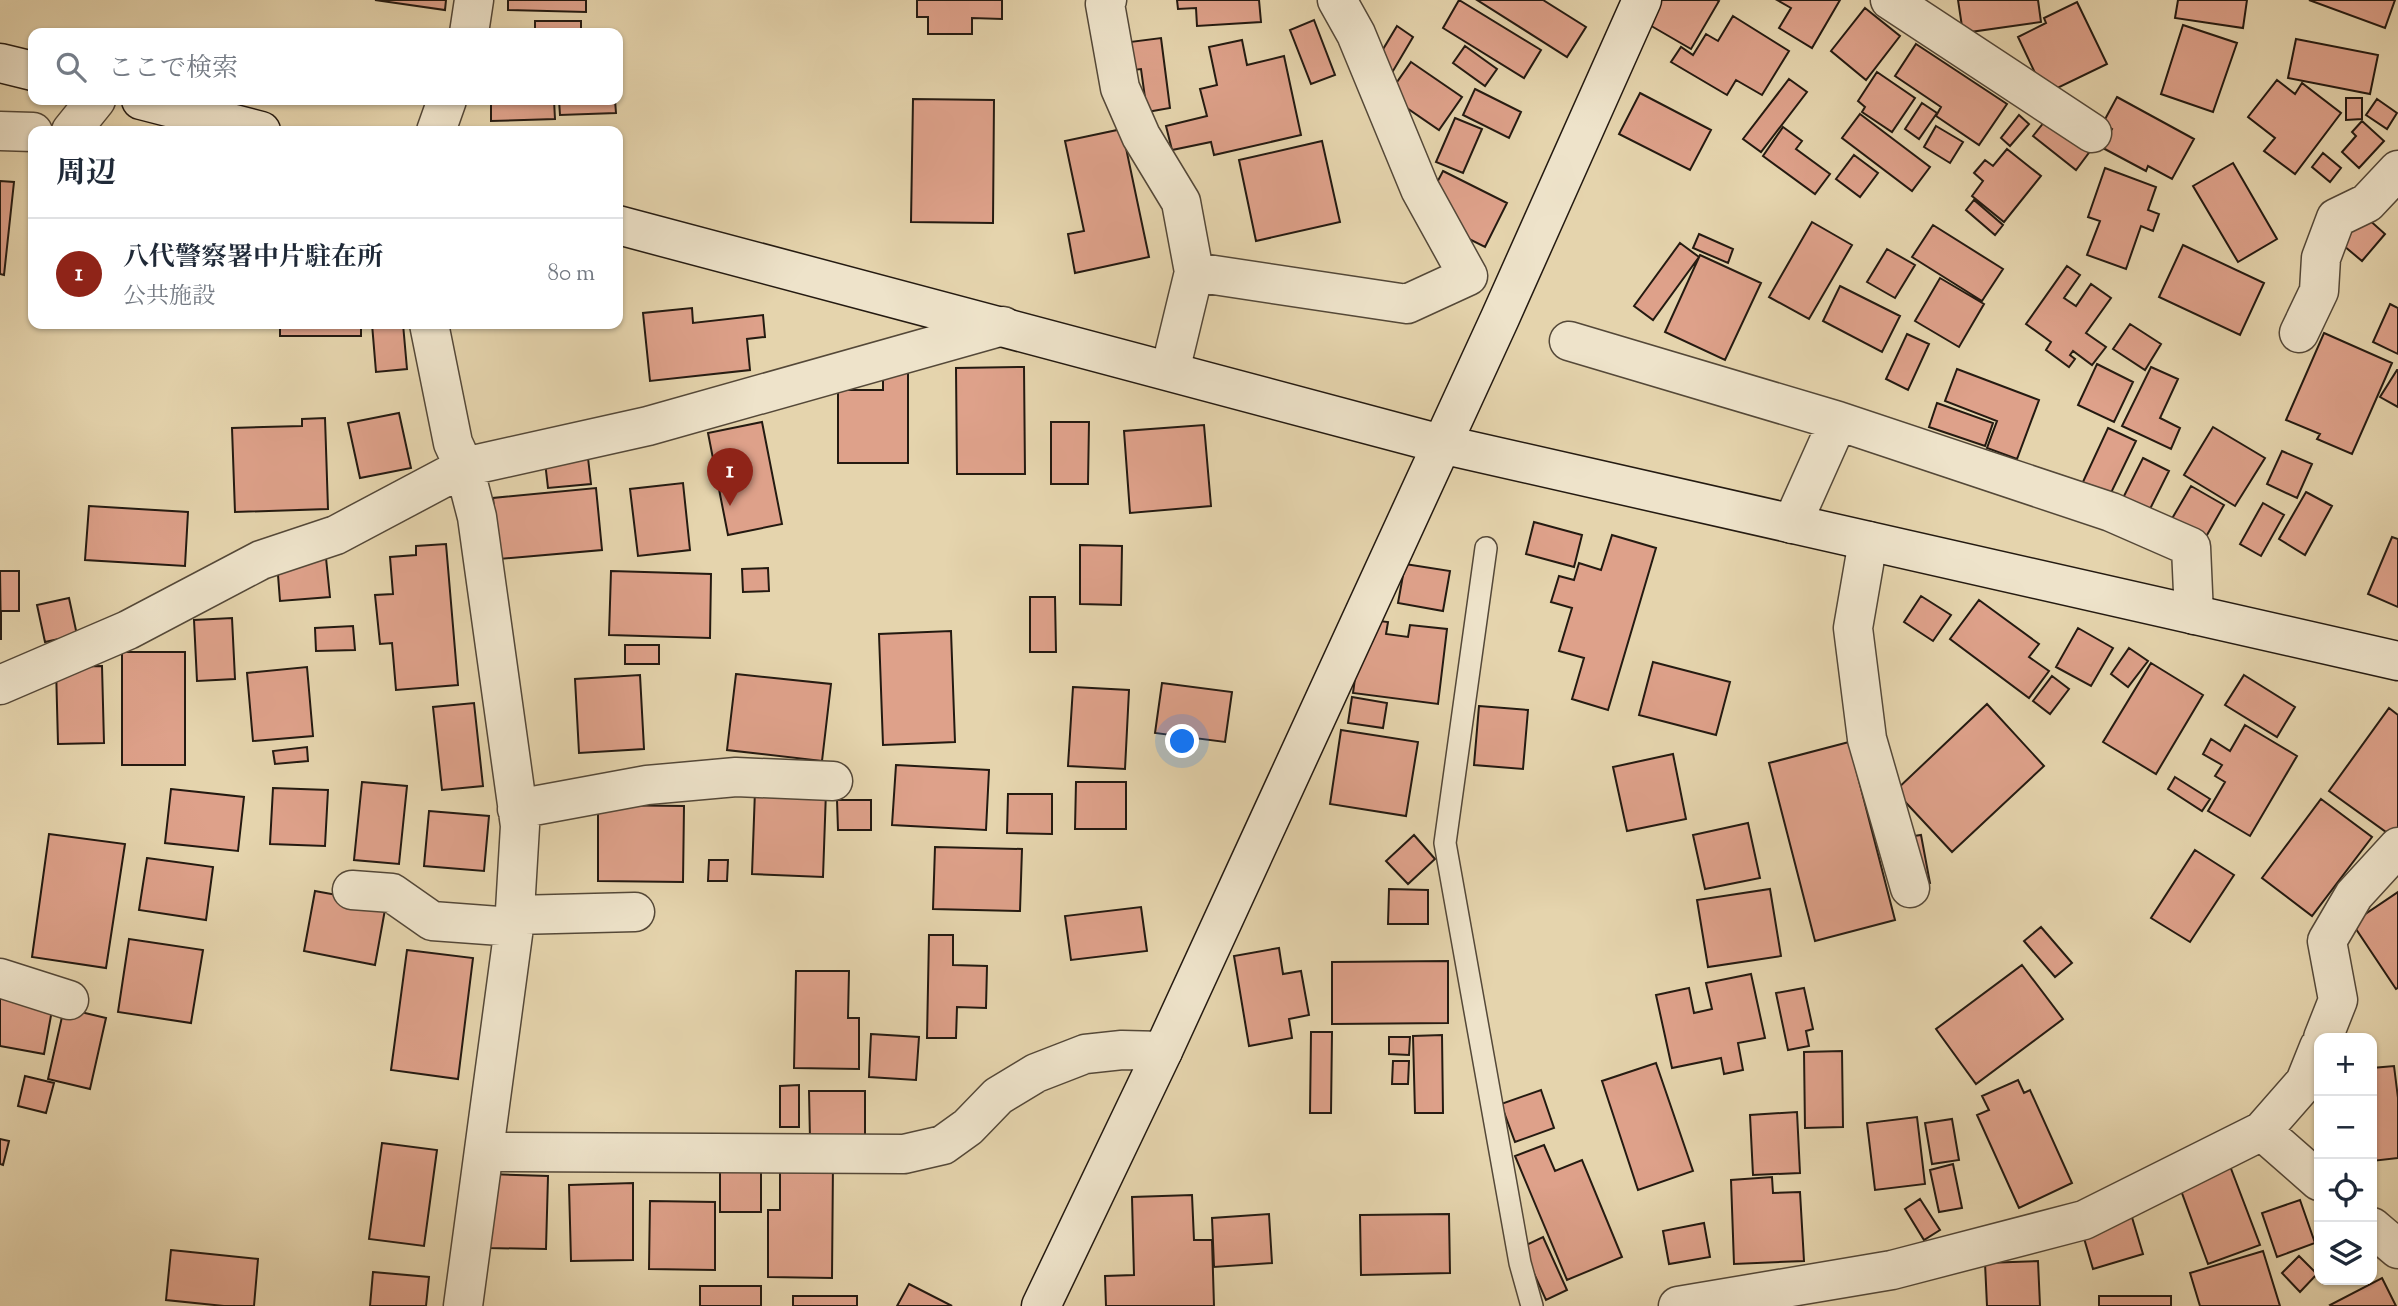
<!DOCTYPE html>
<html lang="ja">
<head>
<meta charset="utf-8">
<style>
  :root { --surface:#fff; --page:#f2f2f3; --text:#1f2937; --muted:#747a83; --line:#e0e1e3; --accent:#8f2418 }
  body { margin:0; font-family:"Sorts Mill Goudy","Noto Serif JP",serif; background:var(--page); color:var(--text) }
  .controls { position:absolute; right:21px; bottom:21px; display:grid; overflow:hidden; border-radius:14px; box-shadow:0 2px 5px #0004 }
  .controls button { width:63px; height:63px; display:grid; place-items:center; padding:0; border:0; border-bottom:2px solid var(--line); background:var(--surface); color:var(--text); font:35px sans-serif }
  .you { position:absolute; left:1183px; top:742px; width:24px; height:24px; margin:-18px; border:5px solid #fff; border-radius:50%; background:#1a73e8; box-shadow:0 0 0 10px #1a73e833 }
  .badge { display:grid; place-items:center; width:46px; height:46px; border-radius:50%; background:var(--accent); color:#fff; font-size:23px; font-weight:700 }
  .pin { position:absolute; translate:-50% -58px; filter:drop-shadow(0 2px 4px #0008) }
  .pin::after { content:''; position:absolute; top:37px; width:24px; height:21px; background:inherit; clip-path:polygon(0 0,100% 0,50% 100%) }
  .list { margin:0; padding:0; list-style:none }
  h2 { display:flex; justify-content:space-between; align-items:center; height:91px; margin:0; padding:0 28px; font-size:30px }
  h2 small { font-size:23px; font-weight:400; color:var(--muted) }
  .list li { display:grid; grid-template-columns:46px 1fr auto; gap:21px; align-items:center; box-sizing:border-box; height:112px; padding:0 28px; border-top:2px solid var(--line) }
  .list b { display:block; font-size:26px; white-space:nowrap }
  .list p { margin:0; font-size:23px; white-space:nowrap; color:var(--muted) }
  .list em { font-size:23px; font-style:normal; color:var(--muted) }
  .icon { flex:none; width:38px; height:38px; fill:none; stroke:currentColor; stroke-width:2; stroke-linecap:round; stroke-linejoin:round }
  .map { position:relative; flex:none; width:2398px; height:1306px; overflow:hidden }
  .search { position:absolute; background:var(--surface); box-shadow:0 2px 5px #0004; left:28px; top:28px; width:595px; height:77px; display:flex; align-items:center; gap:18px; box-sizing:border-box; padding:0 24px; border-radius:14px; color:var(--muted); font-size:26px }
  .panel { position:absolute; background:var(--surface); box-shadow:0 2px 5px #0004; left:28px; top:126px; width:595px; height:203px; border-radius:14px }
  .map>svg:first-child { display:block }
</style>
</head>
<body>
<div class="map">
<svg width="2398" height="1306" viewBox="0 0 2398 1306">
  <rect width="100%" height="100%" fill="#e5d4ad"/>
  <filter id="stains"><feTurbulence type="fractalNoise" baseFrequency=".00286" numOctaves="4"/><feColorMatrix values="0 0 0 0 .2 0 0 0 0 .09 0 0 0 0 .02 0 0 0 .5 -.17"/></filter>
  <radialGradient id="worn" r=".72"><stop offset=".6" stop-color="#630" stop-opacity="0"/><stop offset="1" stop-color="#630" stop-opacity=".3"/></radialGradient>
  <!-- building -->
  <path fill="#dea18a" stroke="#241a11" stroke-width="2" d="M375,0H446L445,10Z
    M508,0H586V12L508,10Z
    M917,0H1002V19L972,18V34H928V17H917Z
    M1177,0H1259L1261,22L1197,26L1196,8L1178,9Z
    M1459,0L1541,50L1524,78L1443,28Z
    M1477,0H1543L1586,27L1567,57Z
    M1653,0H1717L1719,1L1691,49L1641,20Z
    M1777,0H1840L1812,48L1779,28L1791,8Z
    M1958,0H2038L2041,22L1963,33Z
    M2178,0H2247L2243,28L2175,18Z
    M2309,0H2395L2385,28Z
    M2077,2L2107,64L2045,94L2018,37L2046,23L2044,18Z
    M1865,8L1900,36L1866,80L1831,51Z
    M1733,16L1789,51L1762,95L1736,80L1727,95L1671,62L1681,47L1693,55L1706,34L1718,41Z
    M1314,20L1335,75L1311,84L1290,30Z
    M535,21H581V33H535Z
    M2183,25L2237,43L2213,112L2161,94Z
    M1397,26L1413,37L1393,71L1376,61Z
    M1161,38L1170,108L1147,112L1141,69L1126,71L1122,43Z
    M2296,39L2378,55L2370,94L2288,78Z
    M1242,40L1247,65L1284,56L1301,135L1214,155L1211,142L1172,150L1166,126L1207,116L1200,89L1217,85L1209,47Z
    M1916,44L2007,104L1979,145L1936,116L1941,107L1895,76Z
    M1465,46L1497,69L1485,86L1453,63Z
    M1411,62L1462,97L1439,130L1388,95Z
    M1877,72L1915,98L1892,132L1862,112L1865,107L1858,101Z
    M1789,79L1807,92L1761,152L1743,139Z
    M2277,80L2295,94L2302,83L2341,113L2295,174L2264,151L2275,138L2248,117Z
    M1475,89L1521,112L1509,138L1463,115Z
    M1640,93L1711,130L1690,170L1619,134Z
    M2117,97L2194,139L2172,179L2148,166L2146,171L2101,147L2112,129L2103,123Z
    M2346,98H2362V119L2346,120Z
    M913,99L994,100L993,223L911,222Z
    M2377,99L2397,113L2387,129L2366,115Z
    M491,100H554L555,119L491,121Z
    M559,100H615L616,113L560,115Z
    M1922,103L1937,113L1919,139L1905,129Z
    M1860,114L1930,167L1912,191L1842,138Z
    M2019,115L2029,124L2010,146L2001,138Z
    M2049,116L2091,150L2076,170L2033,136Z
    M1455,118L1482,129L1463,173L1436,162Z
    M2362,121L2384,141L2359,168L2342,152L2356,136L2352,132Z
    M1936,126L1963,142L1950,163L1924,147Z
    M1783,127L1802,141L1796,149L1830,174L1815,194L1763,156Z
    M1122,129L1149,257L1075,273L1068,234L1084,231L1065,141Z
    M1322,141L1340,222L1256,241L1239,160Z
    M2007,149L2041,176L2004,222L1972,196L1983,181L1974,173L1985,160L1993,166Z
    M2323,153L2341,168L2330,182L2312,167Z
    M1854,155L1878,173L1860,197L1836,179Z
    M2233,163L2277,239L2238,262L2193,186Z
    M2105,168L2156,187L2148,210L2159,214L2153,231L2141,226L2126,269L2087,255L2100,221L2088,217Z
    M1443,171L1507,203L1485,247L1443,226L1428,200Z
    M0,181L14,182L4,275L0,274Z
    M1974,200L2003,225L1995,235L1966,210Z
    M2357,209L2385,234L2362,261L2332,236Z
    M1812,222L1852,245L1809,319L1769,297Z
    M1933,225L2003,269L1982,301L1912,257Z
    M1699,234L1733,249L1728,263L1693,248Z
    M1680,243L1699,257L1653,320L1634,306Z
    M2183,245L2264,283L2240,335L2159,297Z
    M1887,249L1915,265L1895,298L1867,282Z
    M1700,255L1761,283L1725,360L1665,332Z
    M2067,266L2080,275L2064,298L2076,306L2091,284L2111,298L2086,333L2106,347L2092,365L2073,351L2070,355L2075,359L2069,367L2046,350L2051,342L2026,324Z
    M1940,278L1984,304L1959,347L1915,321Z
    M1840,286L1900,316L1882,352L1823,321Z
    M2390,304L2398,308V354L2373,342Z
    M692,308L693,323L763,315L765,337L747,339L750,370L650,381L643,313Z
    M280,324H361V336H280Z
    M372,324H403L407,369L376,372Z
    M2130,324L2161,344L2145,370L2113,349Z
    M2324,333L2392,363L2352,454L2317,439L2320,434L2286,420Z
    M1907,334L1929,344L1908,390L1886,379Z
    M2097,364L2133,382L2114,422L2078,405Z
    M1024,367L1025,474H957L956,368Z
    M2151,367L2178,379L2160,418L2180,428L2171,449L2122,426Z
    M1957,369L2039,400L2017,459L1987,448L1997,421L1945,401Z
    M2397,370H2398V407L2380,397Z
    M883,373H908V463H838V390H883Z
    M1937,403L1993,423L1985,446L1929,427Z
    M399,413L411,468L360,478L348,423Z
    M325,418L328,509L235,512L232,428L302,426V419Z
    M762,422L782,524L728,535L708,433Z
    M1051,422H1089L1088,484H1051Z
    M1204,425L1211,506L1130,513L1124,431Z
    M2213,427L2265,458L2235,506L2184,475Z
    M2108,428L2136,441L2109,497L2082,484Z
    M2282,451L2312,464L2297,498L2267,484Z
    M588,458L591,484L548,488L545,462Z
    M2143,458L2169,471L2149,511L2123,498Z
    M683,483L690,550L638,556L630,489Z
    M2191,486L2224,505L2203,542L2170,522Z
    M596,488L602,550L499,559L493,498Z
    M2306,492L2332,506L2305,555L2279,539Z
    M2263,503L2284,515L2261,556L2240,544Z
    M89,506L188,512L185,566L85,560Z
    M1534,522L1582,535L1574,567L1526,554Z
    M1612,535L1656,548L1608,710L1572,699L1584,658L1559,651L1572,608L1551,602L1559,576L1574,580L1579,563L1601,570Z
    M2392,537L2398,539V607L2368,594Z
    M446,544L458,685L396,690L392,643L380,644L375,595L393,594L390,557L416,555V546Z
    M1080,545L1122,546L1121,605L1080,604Z
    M326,558L330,597L280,601L277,562Z
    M1405,564L1450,571L1443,611L1398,603Z
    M768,568L769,591L743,592L742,569Z
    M0,571H19V611H1V640Z
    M611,571L711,574L710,638L609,635Z
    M1921,596L1951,615L1933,641L1904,622Z
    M1030,597H1055L1056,652H1030Z
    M69,598L77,635L45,642L37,605Z
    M1979,600L2039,644L2029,657L2049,671L2029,698L1950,639Z
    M232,618L235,679L197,681L194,620Z
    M1363,619L1388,622L1386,634L1408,637L1410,625L1447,629L1438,704L1353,693Z
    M353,626L355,650L316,651L315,628Z
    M2078,628L2113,648L2091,686L2056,667Z
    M951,631L955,742L883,745L879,634Z
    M625,645H659V664H625Z
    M2129,648L2148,661L2128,687L2111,674Z
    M122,652H185V765H122Z
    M1653,662L1730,682L1716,735L1639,715Z
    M2151,663L2203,695L2156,774L2103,742Z
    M102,666L104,743L58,744L56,667Z
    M307,667L313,736L253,741L247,673Z
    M736,674L831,684L822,761L727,750Z
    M640,675L644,749L579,753L575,679Z
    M2244,675L2295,707L2277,737L2225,705Z
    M2052,676L2069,689L2050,714L2033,701Z
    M1162,683L1232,692L1225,742L1155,733Z
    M1073,687L1129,690L1125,769L1068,766Z
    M1352,697L1387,703L1383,728L1348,723Z
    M474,703L483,786L442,790L433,707Z
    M1987,704L2044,766L1952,852L1895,791Z
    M1479,706L1528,710L1523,769L1474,765Z
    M2389,708L2398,715V830L2393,837L2329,791Z
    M2245,725L2297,756L2250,836L2208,811L2225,782L2215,776L2222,765L2203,754L2211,739L2230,751Z
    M1341,730L1418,742L1406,816L1330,804Z
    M1849,742L1895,920L1815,941L1769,763Z
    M307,747L308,761L275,764L273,751Z
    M1673,754L1686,819L1627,831L1613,767Z
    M896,765L989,770L986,830L892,825Z
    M2175,777L2210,799L2202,811L2168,789Z
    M362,782L407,786L399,864L354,860Z
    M1076,782H1126V829H1075Z
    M273,788L328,790L325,846L270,844Z
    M171,789L244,797L238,851L165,843Z
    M755,790L826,791L823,877L752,874Z
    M1008,794H1052V834L1007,833Z
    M2321,799L2372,837L2312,916L2262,878Z
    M837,800H871V830H838Z
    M598,805L684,806L683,882L598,881Z
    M429,811L489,816L484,871L424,866Z
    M1748,823L1760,878L1705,889L1693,835Z
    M49,834L125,844L106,968L32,957Z
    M1414,835L1435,859L1408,884L1386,861Z
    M1921,835L1930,883L1916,886L1907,837Z
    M935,847L1022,849L1020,911L933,909Z
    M2195,850L2234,875L2190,942L2151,918Z
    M147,858L213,867L206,920L139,910Z
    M709,860H728L727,881H708Z
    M1389,889L1428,890V924H1388Z
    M1770,889L1781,956L1708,967L1697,900Z
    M315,891L386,904L375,965L304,951Z
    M2398,892V988L2396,989L2352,923Z
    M1141,907L1147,951L1071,960L1065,916Z
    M2041,927L2072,963L2055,977L2024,941Z
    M929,935H953V965L987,966L986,1008L957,1007L956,1038H927Z
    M129,939L203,950L191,1023L118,1012Z
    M1279,948L1283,974L1301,971L1309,1015L1289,1019L1292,1038L1249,1046L1234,956Z
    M407,950L473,958L458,1079L391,1070Z
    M1448,961V1023L1332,1024V962Z
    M2022,965L2063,1019L1976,1084L1936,1029Z
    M796,971H849L848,1018H859V1069L794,1068Z
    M1751,974L1765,1038L1738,1043L1743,1070L1724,1074L1721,1058L1672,1068L1656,995L1689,988L1694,1013L1712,1009L1706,983Z
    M1804,988L1813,1029L1806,1031L1809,1046L1788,1050L1776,993Z
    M0,989L54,999L44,1054L0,1046Z
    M64,1008L106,1018L90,1089L48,1079Z
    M1311,1032H1332L1331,1113H1310Z
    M871,1034L919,1037L916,1080L869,1077Z
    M1442,1035L1443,1113H1415L1413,1036Z
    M1389,1037H1410L1409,1055L1389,1054Z
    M1842,1051L1843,1127L1805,1128L1804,1052Z
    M1393,1061H1409L1408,1084H1392Z
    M1656,1063L1693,1171L1638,1190L1602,1081Z
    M2394,1066L2398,1098V1158L2372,1161V1068Z
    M25,1076L54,1083L46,1113L18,1106Z
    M2018,1080L2024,1093L2030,1090L2072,1183L2019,1208L1977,1115L1989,1110L1982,1096Z
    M799,1085V1127H780V1086Z
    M1541,1090L1554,1128L1515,1142L1501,1104Z
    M809,1091H865V1138L810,1139Z
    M1797,1112L1800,1173L1753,1175L1750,1115Z
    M1917,1117L1925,1184L1875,1190L1867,1123Z
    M1952,1119L1959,1160L1932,1164L1925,1123Z
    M0,1139L9,1141L3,1165L0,1164Z
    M382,1143L437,1150L424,1246L369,1239Z
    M1544,1145L1555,1171L1582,1160L1622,1257L1567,1280L1515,1156Z
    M780,1162H833L832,1278L768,1277V1210H780Z
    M1953,1164L1962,1208L1939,1212L1930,1170Z
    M2230,1166L2260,1245L2208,1264L2179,1185Z
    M720,1168H761V1212H720Z
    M489,1174L548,1176L546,1249L488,1248Z
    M1772,1177L1773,1193L1800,1192L1804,1261L1734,1264L1731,1180Z
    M633,1183V1260L571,1261L569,1185Z
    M1192,1195L1194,1240H1212L1214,1306H1106L1105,1276L1134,1275L1132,1197Z
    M1920,1199L1940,1230L1924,1240L1905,1209Z
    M2300,1200L2315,1243L2277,1257L2262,1213Z
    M650,1201L715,1202V1270L649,1269Z
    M1269,1214L1272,1263L1214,1267L1212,1218Z
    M1449,1214L1450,1273L1361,1275L1360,1215Z
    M2131,1214L2143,1254L2093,1269L2081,1228Z
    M1704,1223L1710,1257L1669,1264L1663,1231Z
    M1543,1237L1567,1290L1546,1300L1522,1247Z
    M171,1250L258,1259L254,1306H224L166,1300Z
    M2263,1251L2280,1306H2200L2190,1273Z
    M2299,1256L2317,1274L2300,1292L2282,1273Z
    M2038,1261L2040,1306H1987L1985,1263Z
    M373,1272L429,1277L426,1306H370Z
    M2382,1278L2396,1306H2331L2330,1305Z
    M909,1284L952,1306H897Z
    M700,1286H761V1306H700Z
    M793,1296H857V1306H793Z
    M2099,1296H2171V1306H2099Z"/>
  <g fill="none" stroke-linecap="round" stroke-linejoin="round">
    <!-- lane casing -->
    <g stroke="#544838" stroke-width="24">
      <path id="lane" d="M1486,548L1445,843L1520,1263L1532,1306"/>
    </g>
    <!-- street casing -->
    <g stroke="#544838" stroke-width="41">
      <path id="street" d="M1107,0L1105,4L1120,88L1141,136L1181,202L1194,272
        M1890,0L2092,133
        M469,33L474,0
        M0,131L33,132
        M71,131L96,100
        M436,131L447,100
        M429,324L453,443L464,467L477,517L520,826L514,927L463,1306
        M2299,333L2319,291L2321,258L2336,218L2367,203L2398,170
        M1569,341L1838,421L2111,512L2191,547L2194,615
        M1170,371L1194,272L1407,304L1468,276L1420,189L1356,34L1337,0
        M1792,524L1838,421
        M1868,541L1853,628L1867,739L1910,888
        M0,685L128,630L261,560L336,535L464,467L648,426L1003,326
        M517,809L647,785L736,777L833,781
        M352,890L392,893L432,921L514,927
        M515,915L635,912
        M0,978L69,1000
        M2323,1038L2338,1000L2327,941L2354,895L2398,847
        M2262,1131L2319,1181
        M484,1152L904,1154L943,1145L968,1127L998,1096L1036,1073L1085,1054L1122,1050L1163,1051
        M2372,1227L2398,1249
        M1678,1306L1892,1270L2084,1220L2262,1131L2305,1082L2319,1047"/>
    </g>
    <!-- secondary casing -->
    <g stroke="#241a11" stroke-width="41">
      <path id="secondary" d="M0,63L33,71
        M141,100L261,131
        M618,225L1441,444L2398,661
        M1041,1306L1163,1051L1500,318L1642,0"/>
    </g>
    <!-- lane -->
    <use href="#lane" stroke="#eee3ca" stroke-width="21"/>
    <!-- street -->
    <use href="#street" stroke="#eee3ca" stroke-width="38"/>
    <!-- secondary -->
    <use href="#secondary" stroke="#eee3ca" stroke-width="38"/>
  </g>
  <rect width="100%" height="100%" filter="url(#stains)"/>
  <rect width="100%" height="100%" fill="url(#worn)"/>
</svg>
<div class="controls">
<button>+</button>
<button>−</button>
<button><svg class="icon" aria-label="locate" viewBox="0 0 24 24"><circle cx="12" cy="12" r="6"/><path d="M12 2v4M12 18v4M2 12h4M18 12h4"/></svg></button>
<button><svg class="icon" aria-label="layers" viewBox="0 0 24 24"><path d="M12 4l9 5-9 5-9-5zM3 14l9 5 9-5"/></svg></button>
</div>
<div class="you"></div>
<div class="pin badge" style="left:730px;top:506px">1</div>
<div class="search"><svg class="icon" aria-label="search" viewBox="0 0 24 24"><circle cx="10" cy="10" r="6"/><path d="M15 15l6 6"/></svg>ここで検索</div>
<section class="panel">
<h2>周辺<small></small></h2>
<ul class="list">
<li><span class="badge">1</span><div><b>八代警察署中片駐在所</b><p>公共施設</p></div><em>80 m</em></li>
</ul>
</section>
</div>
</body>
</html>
